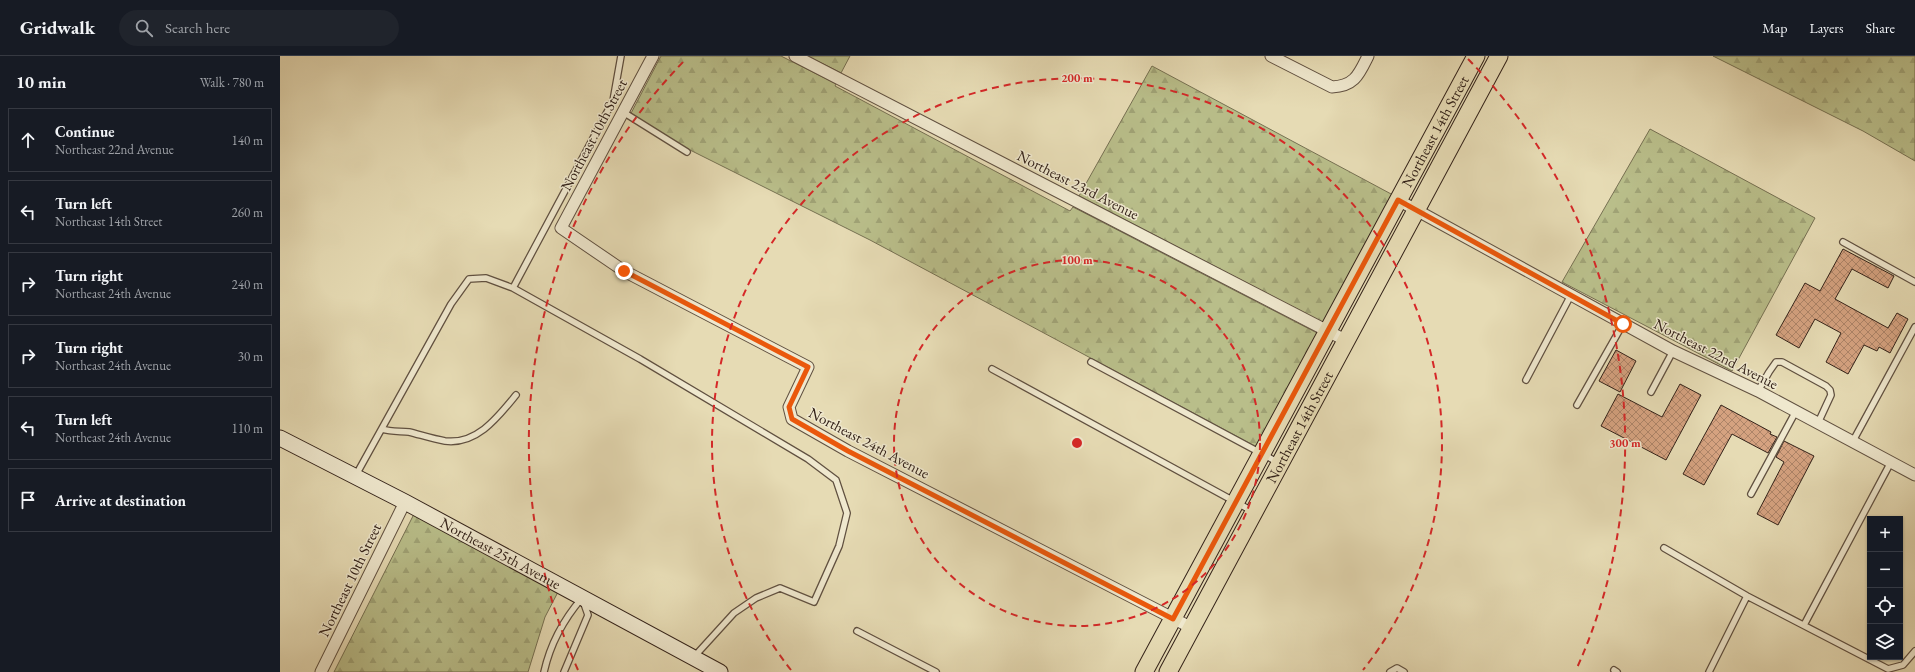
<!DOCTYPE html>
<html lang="en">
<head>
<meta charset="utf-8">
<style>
  :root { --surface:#171b24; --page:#20242c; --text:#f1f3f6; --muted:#9ea1a6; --line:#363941 }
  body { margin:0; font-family:"EB Garamond",serif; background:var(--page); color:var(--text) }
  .controls { position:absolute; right:12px; bottom:12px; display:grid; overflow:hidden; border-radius:0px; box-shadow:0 1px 3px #0004 }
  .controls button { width:36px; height:36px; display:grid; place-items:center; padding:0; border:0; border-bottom:1px solid var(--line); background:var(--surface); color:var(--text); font:20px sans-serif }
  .stop { position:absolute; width:12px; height:12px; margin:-9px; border:3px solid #ea580c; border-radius:50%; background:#fff }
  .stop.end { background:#ea580c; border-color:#fff; box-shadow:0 1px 4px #0008 }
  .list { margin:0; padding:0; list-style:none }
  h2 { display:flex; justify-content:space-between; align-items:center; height:52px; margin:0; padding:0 16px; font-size:17px }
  h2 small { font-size:13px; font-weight:400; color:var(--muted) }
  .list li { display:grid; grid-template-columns:26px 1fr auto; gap:12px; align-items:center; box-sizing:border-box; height:64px; margin:0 8px 8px; padding:0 8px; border:1px solid var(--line); border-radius:0px }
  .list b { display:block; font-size:15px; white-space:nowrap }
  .list p { margin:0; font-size:13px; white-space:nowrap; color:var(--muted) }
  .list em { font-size:13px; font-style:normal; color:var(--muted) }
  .icon { flex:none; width:22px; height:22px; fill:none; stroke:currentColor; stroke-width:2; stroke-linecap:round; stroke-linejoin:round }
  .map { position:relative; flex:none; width:1635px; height:616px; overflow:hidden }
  header { display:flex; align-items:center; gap:24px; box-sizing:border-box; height:56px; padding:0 20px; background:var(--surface); border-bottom:1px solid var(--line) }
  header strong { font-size:19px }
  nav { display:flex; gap:22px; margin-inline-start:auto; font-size:14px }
  .search { width:280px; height:36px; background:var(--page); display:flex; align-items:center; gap:10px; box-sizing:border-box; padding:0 14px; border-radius:22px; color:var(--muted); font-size:15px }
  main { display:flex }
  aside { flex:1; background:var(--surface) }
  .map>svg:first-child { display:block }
</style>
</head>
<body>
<header>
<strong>Gridwalk</strong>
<div class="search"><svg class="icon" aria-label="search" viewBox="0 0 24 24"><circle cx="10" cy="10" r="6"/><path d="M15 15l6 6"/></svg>Search here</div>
<nav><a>Map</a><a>Layers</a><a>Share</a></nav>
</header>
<main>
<aside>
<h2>10 min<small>Walk · 780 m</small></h2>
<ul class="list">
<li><svg class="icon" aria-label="ahead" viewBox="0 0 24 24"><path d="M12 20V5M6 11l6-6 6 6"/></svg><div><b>Continue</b><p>Northeast 22nd Avenue</p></div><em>140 m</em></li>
<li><svg class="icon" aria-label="left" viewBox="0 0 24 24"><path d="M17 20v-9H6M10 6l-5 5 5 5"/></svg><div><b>Turn left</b><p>Northeast 14th Street</p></div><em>260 m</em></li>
<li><svg class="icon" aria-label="right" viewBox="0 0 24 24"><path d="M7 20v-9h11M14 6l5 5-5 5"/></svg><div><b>Turn right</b><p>Northeast 24th Avenue</p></div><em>240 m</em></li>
<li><svg class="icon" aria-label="right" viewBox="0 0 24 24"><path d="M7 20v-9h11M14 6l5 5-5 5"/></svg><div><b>Turn right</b><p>Northeast 24th Avenue</p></div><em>30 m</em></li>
<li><svg class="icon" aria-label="left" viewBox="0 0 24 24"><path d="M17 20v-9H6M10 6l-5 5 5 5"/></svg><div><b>Turn left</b><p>Northeast 24th Avenue</p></div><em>110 m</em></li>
<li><svg class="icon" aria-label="arrive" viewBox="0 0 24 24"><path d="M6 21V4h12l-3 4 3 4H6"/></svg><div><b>Arrive at destination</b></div></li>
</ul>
</aside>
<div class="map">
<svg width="1635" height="616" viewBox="0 0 1635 616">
  <defs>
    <pattern id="forest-firs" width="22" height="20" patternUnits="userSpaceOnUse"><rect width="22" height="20" fill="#b9be8a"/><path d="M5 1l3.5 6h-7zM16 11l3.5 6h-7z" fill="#a0a376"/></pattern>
    <pattern id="building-cross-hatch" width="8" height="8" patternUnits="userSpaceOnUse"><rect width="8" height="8" fill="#d5a280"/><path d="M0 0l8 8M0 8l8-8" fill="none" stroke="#ad8468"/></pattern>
  </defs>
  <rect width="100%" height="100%" fill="#e6dbb4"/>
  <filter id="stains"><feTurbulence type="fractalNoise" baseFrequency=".005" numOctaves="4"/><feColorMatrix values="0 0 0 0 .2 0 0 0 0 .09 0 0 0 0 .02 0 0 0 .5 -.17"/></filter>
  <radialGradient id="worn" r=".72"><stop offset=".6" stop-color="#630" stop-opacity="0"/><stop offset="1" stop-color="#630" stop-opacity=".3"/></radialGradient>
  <!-- forest -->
  <path fill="url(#forest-firs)" stroke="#767052" d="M381,0H501L556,28L555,30L790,155L793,151L1039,278L977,391L590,184L348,63Z
    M528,0H570L561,17Z
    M1433,0H1635V105L1583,75Z
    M872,10L1113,139L1044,267L799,140Z
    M1370,73L1535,162L1452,315L1282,226Z
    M134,458L278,536L265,561L248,616H54Z"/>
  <!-- building -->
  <path fill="url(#building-cross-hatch)" stroke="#332219" d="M1563,193L1614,220L1608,232L1572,213L1555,243L1608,272L1617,257L1628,263L1610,297L1599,291L1597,295L1584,289L1568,318L1546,306L1561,277L1535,263L1519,292L1496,279L1525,227L1540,235Z
    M1336,294L1356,305L1340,336L1319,325Z
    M1400,328L1421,339L1386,404L1321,370L1338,338L1382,361Z
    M1441,349L1491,376L1490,378L1497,381L1488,397L1452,378L1424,429L1403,418Z
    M1504,385L1534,400L1498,469L1477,458L1504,406L1496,401Z"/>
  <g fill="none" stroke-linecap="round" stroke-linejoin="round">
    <!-- service casing -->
    <g stroke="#605040" stroke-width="8">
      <path id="service" d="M341,0L333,45L233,232L360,303L528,403L556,424L567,457L559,490L534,546L500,532L476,542L454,557L413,602
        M343,56L407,96
        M1563,186L1635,226
        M811,306L999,407
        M712,313L972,455
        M1246,324L1291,239
        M1478,335L1489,316L1496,306H1502L1546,330L1550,334L1551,339L1538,367
        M1371,336L1393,295
        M1297,349L1343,268
        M102,373C111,376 120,375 129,376C141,379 153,383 165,385C197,389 218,361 236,339
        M1573,385L1635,271
        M76,419L171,248L189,223L206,222L233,232
        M1471,438L1516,355
        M1384,492L1467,540L1608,613L1623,609L1635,595
        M1524,569L1611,406
        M577,575L656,616
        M1334,614L1337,616
        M264,616C270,589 284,563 302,542L308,559L284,616
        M1110,616L1117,612L1124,616
        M1429,616L1467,540"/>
    </g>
    <!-- minor casing -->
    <g stroke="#605040" stroke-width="13">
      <path id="minor" d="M373,0L281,172L344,215L528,311L509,351L512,363L568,395L912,572
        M515,0L1067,285
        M991,0L1052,31C1075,30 1079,18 1088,0
        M1118,144L1393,295L1478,335L1635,419
        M41,616L125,446"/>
    </g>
    <!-- secondary casing -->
    <g stroke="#332219" stroke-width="17">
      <g id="secondary">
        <path id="s1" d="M0,382L125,446L440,616"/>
      </g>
    </g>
    <!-- primary casing -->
    <g stroke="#332219" stroke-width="19">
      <g id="primary">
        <path id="s2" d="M864,616L1196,0"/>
        <path id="s3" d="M888,616L1219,0"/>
      </g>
    </g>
    <!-- service -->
    <use href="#service" stroke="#efe8ce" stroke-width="5.5"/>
    <!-- minor -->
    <use href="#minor" stroke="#efe8ce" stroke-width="11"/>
    <!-- secondary -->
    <use href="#secondary" stroke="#efe8ce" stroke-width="15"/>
    <!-- primary -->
    <use href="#primary" stroke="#e6dbb4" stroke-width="17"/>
  </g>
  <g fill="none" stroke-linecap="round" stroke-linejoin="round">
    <!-- route -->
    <path stroke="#ea580c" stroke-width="5" d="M344,215L528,311L509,351L512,363L568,395L893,563L1118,144L1343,268"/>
  </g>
  <!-- distance rings -->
  <g fill="none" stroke="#d62828" stroke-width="2" stroke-dasharray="7 5">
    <circle cx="797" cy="387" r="183"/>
    <path d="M511 614A365 365 0 1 1 1083 614"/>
    <path d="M298 614A548 548 0 0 1 406 3M1188 3A548 548 0 0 1 1296 614"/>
  </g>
  <g text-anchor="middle" stroke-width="3" stroke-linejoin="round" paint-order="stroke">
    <!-- street labels -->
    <g font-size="15" fill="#332219" stroke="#efe8ce">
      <text dy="5" stroke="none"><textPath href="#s2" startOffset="614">Northeast 14th Street</textPath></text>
      <text transform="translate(314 79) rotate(-62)" y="5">Northeast 10th Street</text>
      <text transform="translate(798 129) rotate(27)" y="5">Northeast 23rd Avenue</text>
      <text transform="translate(1436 298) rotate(27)" y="5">Northeast 22nd Avenue</text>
      <text dy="5" stroke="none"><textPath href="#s3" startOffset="278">Northeast 14th Street</textPath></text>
      <text transform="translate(589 387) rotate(28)" y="5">Northeast 24th Avenue</text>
      <text dy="5" stroke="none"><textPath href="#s1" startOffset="249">Northeast 25th Avenue</textPath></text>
      <text transform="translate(70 524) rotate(-64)" y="5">Northeast 10th Street</text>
    </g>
  </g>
  <circle cx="797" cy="387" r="6" fill="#d62828" stroke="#efe8ce" stroke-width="2"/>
  <g font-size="12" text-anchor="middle" font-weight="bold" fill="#d62828" stroke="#efe8ce" stroke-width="3" stroke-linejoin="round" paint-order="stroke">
    <text x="797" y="26">200 m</text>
    <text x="797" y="208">100 m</text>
    <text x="1345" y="391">300 m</text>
  </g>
  <rect width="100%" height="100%" filter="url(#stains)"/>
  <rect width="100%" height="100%" fill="url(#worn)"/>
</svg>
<div class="controls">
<button>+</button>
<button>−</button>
<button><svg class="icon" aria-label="locate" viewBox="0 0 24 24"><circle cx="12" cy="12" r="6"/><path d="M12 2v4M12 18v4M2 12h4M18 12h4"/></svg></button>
<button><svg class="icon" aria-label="layers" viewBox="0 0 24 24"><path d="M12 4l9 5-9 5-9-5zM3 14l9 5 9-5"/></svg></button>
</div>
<div class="stop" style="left:1343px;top:268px"></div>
<div class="stop end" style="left:344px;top:215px"></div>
</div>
</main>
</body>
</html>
